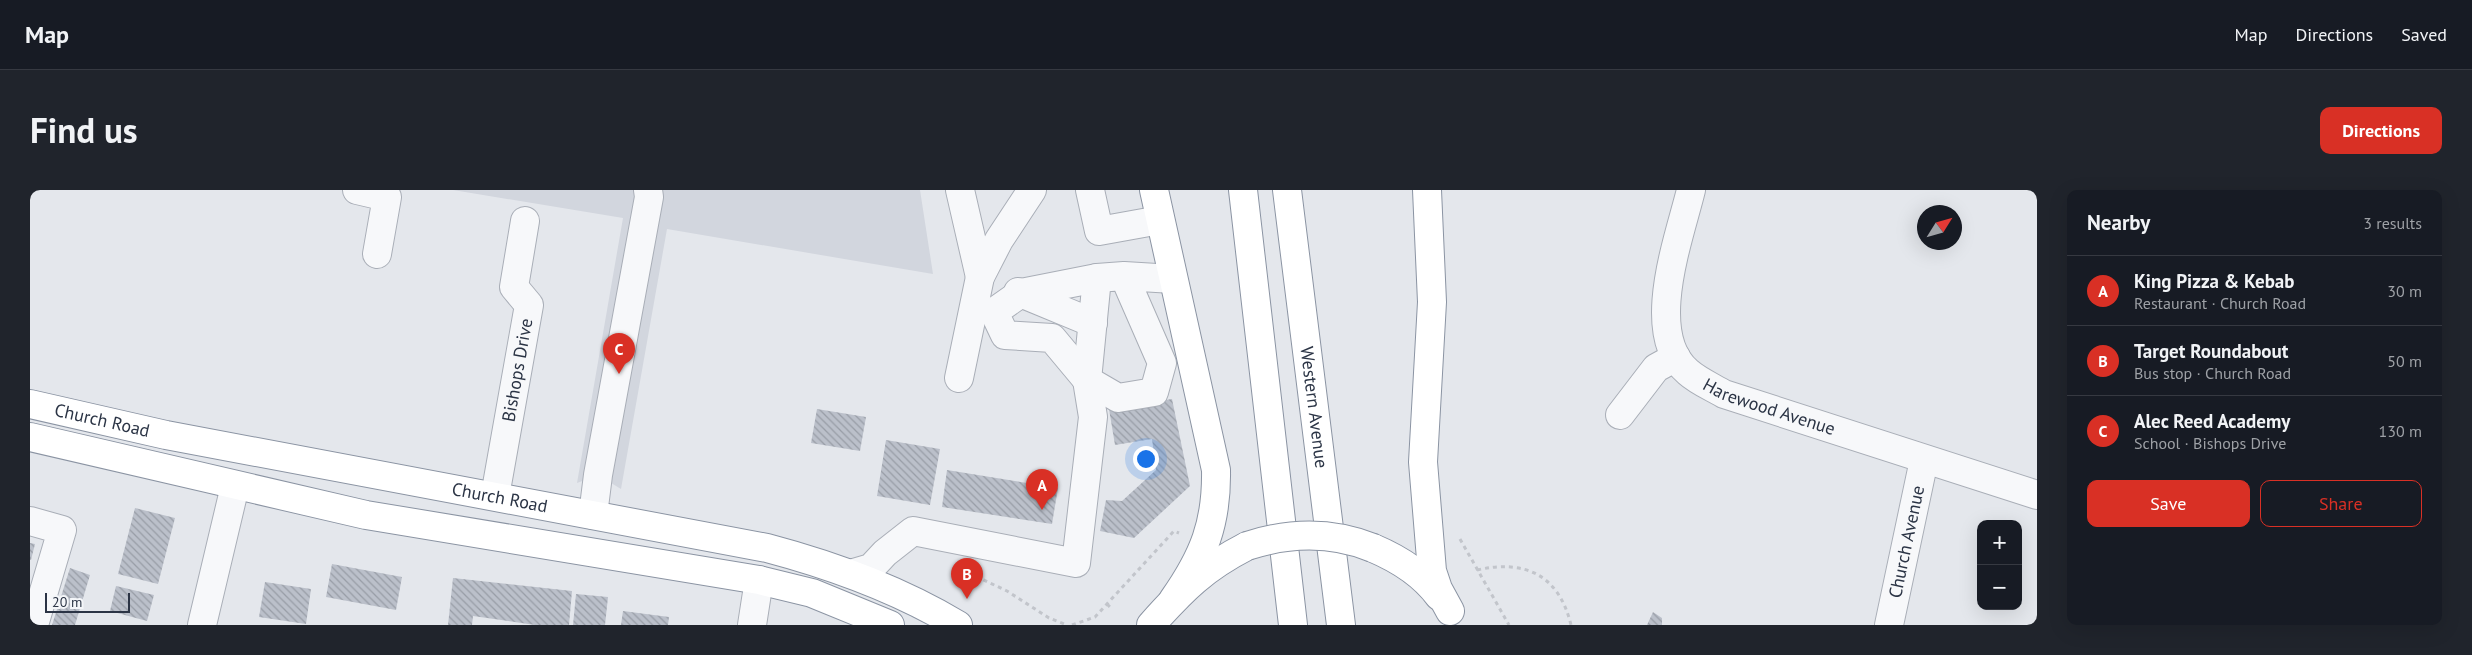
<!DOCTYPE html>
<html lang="en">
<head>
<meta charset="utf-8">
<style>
  :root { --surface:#171b24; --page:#20242c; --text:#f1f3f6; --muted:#9ea1a6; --line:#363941; --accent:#d93025 }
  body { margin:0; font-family:"PT Sans",sans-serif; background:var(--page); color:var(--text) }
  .controls { position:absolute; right:15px; bottom:15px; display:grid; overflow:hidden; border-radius:10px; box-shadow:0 5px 20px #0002 }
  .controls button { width:45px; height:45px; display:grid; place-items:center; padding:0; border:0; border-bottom:1px solid var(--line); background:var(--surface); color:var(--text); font:25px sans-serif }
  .compass { position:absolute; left:1887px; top:15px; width:45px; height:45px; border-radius:50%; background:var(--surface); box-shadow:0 5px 20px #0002; rotate:53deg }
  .scale { position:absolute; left:15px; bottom:12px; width:85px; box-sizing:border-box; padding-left:5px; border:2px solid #2b3445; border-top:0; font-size:14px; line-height:18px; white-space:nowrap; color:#2b3445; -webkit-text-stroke:4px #f4f6f9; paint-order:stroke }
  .you { position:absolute; left:1115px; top:268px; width:18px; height:18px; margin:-12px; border:4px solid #fff; border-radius:50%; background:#1a73e8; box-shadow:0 0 0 8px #1a73e833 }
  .badge { display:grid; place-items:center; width:32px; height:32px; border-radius:50%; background:var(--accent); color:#fff; font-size:16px; font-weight:700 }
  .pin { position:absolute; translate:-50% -41px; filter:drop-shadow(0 1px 2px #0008) }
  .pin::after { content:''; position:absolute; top:26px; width:18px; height:15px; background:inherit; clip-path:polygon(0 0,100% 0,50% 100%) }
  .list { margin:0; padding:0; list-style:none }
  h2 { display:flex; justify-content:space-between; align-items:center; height:65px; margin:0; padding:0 20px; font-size:21px }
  h2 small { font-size:16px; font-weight:400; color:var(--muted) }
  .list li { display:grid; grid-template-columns:32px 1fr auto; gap:15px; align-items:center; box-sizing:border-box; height:70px; padding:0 20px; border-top:1px solid var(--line) }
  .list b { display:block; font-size:19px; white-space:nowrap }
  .list p { margin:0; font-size:16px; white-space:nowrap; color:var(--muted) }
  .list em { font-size:16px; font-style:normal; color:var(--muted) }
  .actions { display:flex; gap:10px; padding:15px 20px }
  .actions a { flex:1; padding:11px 0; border:1px solid var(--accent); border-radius:10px; text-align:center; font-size:18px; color:var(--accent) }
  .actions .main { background:var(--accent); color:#fff }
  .map { position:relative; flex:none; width:2007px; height:435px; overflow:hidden; border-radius:10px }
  header { display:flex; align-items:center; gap:30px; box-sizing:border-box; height:70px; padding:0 25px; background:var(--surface); border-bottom:1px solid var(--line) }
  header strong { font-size:24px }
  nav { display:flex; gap:28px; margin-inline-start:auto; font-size:18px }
  .intro { display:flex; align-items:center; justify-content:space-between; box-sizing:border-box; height:120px; padding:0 30px }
  h1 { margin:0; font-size:35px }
  .button { padding:12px 22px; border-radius:10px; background:var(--accent); color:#fff; font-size:18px; font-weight:700 }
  main { display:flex; gap:30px; padding:0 30px }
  aside { flex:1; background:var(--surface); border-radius:10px; box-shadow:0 5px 20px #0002 }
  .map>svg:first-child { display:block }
</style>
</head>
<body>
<header>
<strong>Map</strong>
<nav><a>Map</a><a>Directions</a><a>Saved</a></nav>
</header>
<div class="intro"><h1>Find us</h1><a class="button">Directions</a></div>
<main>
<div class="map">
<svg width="2007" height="435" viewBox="0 0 2007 435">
  <defs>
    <pattern id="building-back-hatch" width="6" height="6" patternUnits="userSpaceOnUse" patternTransform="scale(1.25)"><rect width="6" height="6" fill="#bbc0ca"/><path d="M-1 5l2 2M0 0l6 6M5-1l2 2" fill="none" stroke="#989da6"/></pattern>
  </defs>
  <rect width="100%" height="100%" fill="#e4e7ec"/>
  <!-- built -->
  <path fill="#d2d6de" d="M423,0H890L903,84L637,39L591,299L568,285L547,293L593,28Z"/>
  <!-- building -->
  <path fill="url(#building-back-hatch)" d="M1142,209L1160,296L1104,348L1070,341L1076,310L1092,311L1126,280L1122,249L1085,255L1079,219Z
    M787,219L836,227L830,261L781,253Z
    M856,250L910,259L900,315L847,306Z
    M917,280L1028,298L1022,334L912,317Z
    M105,318L145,328L128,394L88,384Z
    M0,353L5,354L1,370H0Z
    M302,374L372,387L366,420L296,407Z
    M40,378L60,385L45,435H22Z
    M423,388L542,401L539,435H505L443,426L442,435H418Z
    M235,392L281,399L276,434L229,427Z
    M86,396L124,405L117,431L80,421Z
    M546,404L578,407L575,435H543Z
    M593,421L639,427L638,435H591Z
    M1623,422L1632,428V435H1617Z"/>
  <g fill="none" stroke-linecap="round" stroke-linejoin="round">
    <!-- minor casing -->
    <g stroke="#a9aeb7" stroke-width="30">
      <g id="minor">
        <path d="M327,0L357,7L347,64"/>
        <path d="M930,0L950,87"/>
        <path d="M1060,0L1069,41L1130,30"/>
        <path id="s1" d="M1661,0C1649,49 1613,144 1658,182C1668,191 1682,197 1694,204L2007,305"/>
        <path d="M1094,86L1132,173L1124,202L1088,208L1057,190L1022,148L975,145L964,122L991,103L1067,88L1094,86L1143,89"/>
        <path d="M988,102L1063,133"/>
        <path d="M929,188L950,87L969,50L1002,0"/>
        <path d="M1590,225L1626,178L1646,167"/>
        <path id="s2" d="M465,306L499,115L484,97L495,31"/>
        <path d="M563,325L568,285L619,7L618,0"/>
        <path d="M0,331L32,340L4,435"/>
        <path d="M824,383L841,378L855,363L883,341L1046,373L1063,227L1057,190L1067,88"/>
        <path d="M172,435L205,296"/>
        <path d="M722,435L729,390"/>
        <path id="s3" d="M1859,435L1894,270"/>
      </g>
    </g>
    <!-- highway casing -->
    <g stroke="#8b94a3" stroke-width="30">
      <g id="highway">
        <path d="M1124,0L1186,280C1187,333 1174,366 1143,410"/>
        <path d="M1213,0L1263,435"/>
        <path id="s4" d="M1257,0L1311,435"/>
        <path d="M1397,0L1402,112L1393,272L1402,381L1408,399L1420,421"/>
        <path id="s5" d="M0,214L136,245L737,358C805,376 868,399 928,435"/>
        <path d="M0,247L336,325L729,390L782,403L860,435"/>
        <path d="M1343,358C1369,369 1392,383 1409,406"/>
        <path d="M1121,435C1153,399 1174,378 1217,356"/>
      </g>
    </g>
    <!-- path -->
    <path stroke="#c2c5cb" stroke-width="3" stroke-dasharray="4 4" stroke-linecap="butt" d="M1430,349L1479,435
      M1447,380C1495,369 1529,385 1541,435
      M939,383L977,401L1019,428L1037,435
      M1077,414L1082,419
      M1042,435L1065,427L1144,341L1149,343"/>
    <!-- minor -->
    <use href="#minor" stroke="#f7f8fa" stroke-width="28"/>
    <!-- highway -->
    <use href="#highway" stroke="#fff" stroke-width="28"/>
    <!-- highway-bridge casing -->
    <g stroke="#8b94a3" stroke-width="30" stroke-linecap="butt">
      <path id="highway-bridge" d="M1217,356C1260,342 1301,341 1343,358"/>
    </g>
    <!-- highway-bridge -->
    <use href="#highway-bridge" stroke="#fff" stroke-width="28"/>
  </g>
  <g text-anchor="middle" stroke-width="4" stroke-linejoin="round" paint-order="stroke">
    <!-- street labels -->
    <g font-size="18" fill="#2b3445" stroke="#f4f6f9">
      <text dy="6" stroke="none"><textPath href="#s2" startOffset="128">Bishops Drive</textPath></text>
      <text dy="6" stroke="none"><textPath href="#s1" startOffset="280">Harewood Avenue</textPath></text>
      <text dy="6" stroke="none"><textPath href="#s4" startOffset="219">Western Avenue</textPath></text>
      <text dy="6" stroke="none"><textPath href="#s5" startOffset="74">Church Road</textPath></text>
      <text dy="6" stroke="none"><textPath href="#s5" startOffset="479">Church Road</textPath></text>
      <text dy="6" stroke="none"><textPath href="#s3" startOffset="85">Church Avenue</textPath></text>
    </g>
  </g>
</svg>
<div class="controls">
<button>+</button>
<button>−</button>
</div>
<svg class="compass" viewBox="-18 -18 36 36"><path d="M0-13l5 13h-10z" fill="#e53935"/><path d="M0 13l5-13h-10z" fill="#9ea1a6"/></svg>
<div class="scale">20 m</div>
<div class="you"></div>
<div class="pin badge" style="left:1012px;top:320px">A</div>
<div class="pin badge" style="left:937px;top:409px">B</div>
<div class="pin badge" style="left:589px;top:184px">C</div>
</div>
<aside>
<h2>Nearby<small>3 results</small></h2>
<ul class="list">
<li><span class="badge">A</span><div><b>King Pizza &amp; Kebab</b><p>Restaurant · Church Road</p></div><em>30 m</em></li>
<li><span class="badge">B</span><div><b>Target Roundabout</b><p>Bus stop · Church Road</p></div><em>50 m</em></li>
<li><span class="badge">C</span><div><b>Alec Reed Academy</b><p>School · Bishops Drive</p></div><em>130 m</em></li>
</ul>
<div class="actions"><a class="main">Save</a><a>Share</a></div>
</aside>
</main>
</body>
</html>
